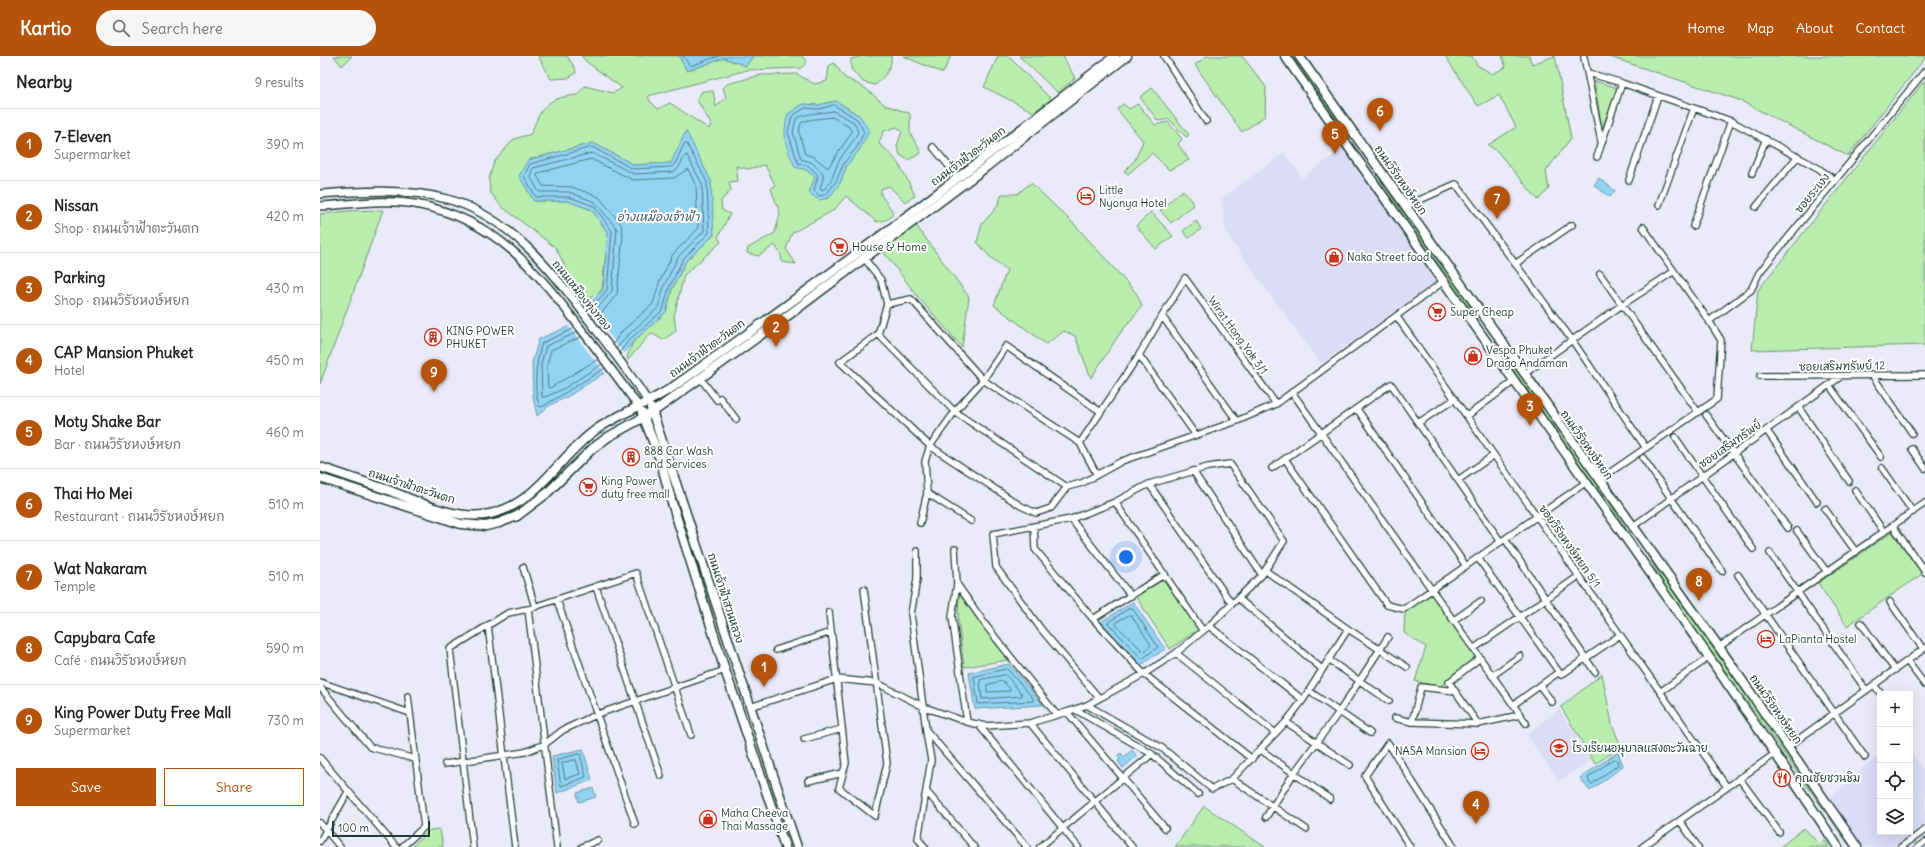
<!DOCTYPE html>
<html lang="en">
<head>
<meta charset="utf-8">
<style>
  :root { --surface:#fff; --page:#f6f6f6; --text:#222; --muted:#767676; --line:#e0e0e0; --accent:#b45309 }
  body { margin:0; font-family:Delius,"Playpen Sans Thai",sans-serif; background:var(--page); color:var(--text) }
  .controls { position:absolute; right:12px; bottom:12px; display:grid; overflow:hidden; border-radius:0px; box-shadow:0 4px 16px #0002 }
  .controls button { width:36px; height:36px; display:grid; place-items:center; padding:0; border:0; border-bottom:1px solid var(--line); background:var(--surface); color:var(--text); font:20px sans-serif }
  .scale { position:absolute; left:12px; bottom:10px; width:98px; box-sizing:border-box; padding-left:4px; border:2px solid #1f3d34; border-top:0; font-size:11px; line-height:14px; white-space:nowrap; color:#1f3d34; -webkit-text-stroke:3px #fff; paint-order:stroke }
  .you { position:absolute; left:806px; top:501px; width:14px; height:14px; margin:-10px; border:3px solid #fff; border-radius:50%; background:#1a73e8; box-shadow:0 0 0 6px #1a73e833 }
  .badge { display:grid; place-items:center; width:26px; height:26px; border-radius:50%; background:var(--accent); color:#fff; font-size:13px; font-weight:700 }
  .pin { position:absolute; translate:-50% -33px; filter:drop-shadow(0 1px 2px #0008) }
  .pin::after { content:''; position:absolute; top:21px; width:14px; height:12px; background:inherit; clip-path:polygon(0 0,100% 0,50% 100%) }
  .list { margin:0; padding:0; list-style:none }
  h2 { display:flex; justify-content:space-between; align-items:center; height:52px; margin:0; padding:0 16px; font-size:17px }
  h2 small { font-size:13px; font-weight:400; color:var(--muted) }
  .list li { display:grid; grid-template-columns:26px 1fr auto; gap:12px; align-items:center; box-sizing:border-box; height:72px; padding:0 16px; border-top:1px solid var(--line) }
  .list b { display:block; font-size:15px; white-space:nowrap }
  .list p { margin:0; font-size:13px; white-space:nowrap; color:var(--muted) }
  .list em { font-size:13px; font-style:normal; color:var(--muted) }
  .actions { display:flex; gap:8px; padding:12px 16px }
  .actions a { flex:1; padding:9px 0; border:1px solid var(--accent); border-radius:0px; text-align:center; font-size:14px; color:var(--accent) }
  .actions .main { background:var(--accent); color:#fff }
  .icon { flex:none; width:22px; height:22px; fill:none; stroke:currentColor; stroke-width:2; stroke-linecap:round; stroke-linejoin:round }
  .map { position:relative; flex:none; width:1605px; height:791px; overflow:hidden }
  header { display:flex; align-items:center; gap:24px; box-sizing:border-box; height:56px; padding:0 20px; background:var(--accent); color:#fff }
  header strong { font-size:19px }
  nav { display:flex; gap:22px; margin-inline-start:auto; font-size:14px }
  .search { width:280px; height:36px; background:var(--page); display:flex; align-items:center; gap:10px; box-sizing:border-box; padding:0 14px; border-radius:22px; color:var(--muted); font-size:15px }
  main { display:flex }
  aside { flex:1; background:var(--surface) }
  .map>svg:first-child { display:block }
</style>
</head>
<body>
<header>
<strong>Kartio</strong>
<div class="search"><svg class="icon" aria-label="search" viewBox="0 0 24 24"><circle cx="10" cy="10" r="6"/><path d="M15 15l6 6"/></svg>Search here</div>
<nav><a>Home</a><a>Map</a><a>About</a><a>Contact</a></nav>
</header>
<main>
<aside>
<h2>Nearby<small>9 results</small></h2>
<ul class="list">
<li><span class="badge">1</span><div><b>7-Eleven</b><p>Supermarket</p></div><em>390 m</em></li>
<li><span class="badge">2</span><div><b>Nissan</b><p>Shop · ถนนเจ้าฟ้าตะวันตก</p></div><em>420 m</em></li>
<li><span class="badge">3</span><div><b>Parking</b><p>Shop · ถนนวิรัชหงษ์หยก</p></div><em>430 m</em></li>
<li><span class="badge">4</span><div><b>CAP Mansion Phuket</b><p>Hotel</p></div><em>450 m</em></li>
<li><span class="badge">5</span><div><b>Moty Shake Bar</b><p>Bar · ถนนวิรัชหงษ์หยก</p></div><em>460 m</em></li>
<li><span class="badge">6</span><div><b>Thai Ho Mei</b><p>Restaurant · ถนนวิรัชหงษ์หยก</p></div><em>510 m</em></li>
<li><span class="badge">7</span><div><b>Wat Nakaram</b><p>Temple</p></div><em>510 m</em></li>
<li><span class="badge">8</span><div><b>Capybara Cafe</b><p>Café · ถนนวิรัชหงษ์หยก</p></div><em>590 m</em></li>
<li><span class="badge">9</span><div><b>King Power Duty Free Mall</b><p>Supermarket</p></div><em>730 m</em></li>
</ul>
<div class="actions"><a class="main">Save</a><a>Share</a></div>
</aside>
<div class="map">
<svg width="1605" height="791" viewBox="0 0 1605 791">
  <rect width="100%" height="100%" fill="#eaeaf9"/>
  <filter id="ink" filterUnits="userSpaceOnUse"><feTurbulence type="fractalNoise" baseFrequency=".025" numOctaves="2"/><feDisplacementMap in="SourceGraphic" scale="8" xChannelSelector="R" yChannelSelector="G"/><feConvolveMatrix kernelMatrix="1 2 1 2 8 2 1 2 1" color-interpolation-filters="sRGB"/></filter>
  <g filter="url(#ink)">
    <!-- built -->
    <path fill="#dbdcf5" d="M1026,91L1120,222L1001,308L907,179L901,143L964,97L982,122Z
      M1239,653L1271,704L1239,725L1207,679Z
      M1590,695L1605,716V769L1574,791H1542L1510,742L1560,698V776H1590Z"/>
    <!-- green -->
    <path fill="#b9edae" stroke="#6c9571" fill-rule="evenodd" d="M14,0H32L22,10Z
      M218,0H247L255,12L256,17L248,22L231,23Z
      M261,0H359L367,15L404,2L426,10L433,0H482L487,6L481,12L427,14L328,40L330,45L338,53L350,47L389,73L391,68L377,44L382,35H393L396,51L406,41L403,32L407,28L441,19L477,18L494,28L507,25L509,10L514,7L524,21L545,32L565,49L589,57L590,59V77L601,96L600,98L588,104L580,99L577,90L582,75L577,71L564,75L559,86L560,89C577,100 587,122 595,140L585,146L569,130L561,133V139L573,156C572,164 564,164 557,166L526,140L514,154L472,177L466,193L476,208L462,206L461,199L455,189L438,200L427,197L428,192L455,177L460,157L451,133L455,129L445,109L428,113L416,110L418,125L409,126L411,134L401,145L402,154L410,158L398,181L401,186L364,219L354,260L356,275L343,284L331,277L308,304L307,301L313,286L346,256L352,233L366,205L394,179L366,76L352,107L314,109L273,87L208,104L214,145H248L272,154L288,177L282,234L269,243L250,220L236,192L181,150L170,136L169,123L174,106L194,83L211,78C221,50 227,42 257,39L265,30L293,37L302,32L268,7ZM516,45L540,60V93L527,109L520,127L495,121L486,114L483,48L498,49Z
      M542,0H571C573,12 563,22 555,29L543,26L531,13V3Z
      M583,0H631L623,17Z
      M678,0H688L731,43L714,56L664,31Z
      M699,0H743L755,22L738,37Z
      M887,0H922L946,31L945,60L922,76L875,9Z
      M971,0H976L1023,72H1022Z
      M1125,0H1152L1157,9L1172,18L1186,11L1182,0H1209L1212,8L1235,0L1251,82L1226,115L1229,133L1218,144L1177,95L1168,89L1196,71L1179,39L1158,50Z
      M1287,0H1605V2L1528,100L1419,44Z
      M1605,24V289L1432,294L1438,234Z
      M1274,25L1298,32L1282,72Z
      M832,32L869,79L866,81L849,63L838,65L820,41Z
      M803,48L809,53L818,48L835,69L848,66L862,83L858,88L869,104L849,114L832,97L808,118L804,115L815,104L823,85L797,53Z
      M1050,107L1138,229L1157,263L1062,127Z
      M711,127L755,169L817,238L822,250L798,280L771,322L755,280L744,275L726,288L674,249L687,214L670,201L657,186L662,168L677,151L682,138H697Z
      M863,134L874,149L851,167L840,154Z
      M63,154L0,328V158L28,155Z
      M831,156L853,180L836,193L816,170Z
      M876,165L881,173L869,182L863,175Z
      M595,168L649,241L642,291L598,241L562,194Z
      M1175,282L1288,444L1313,484L1194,315Z
      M1572,476L1602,518L1527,570L1498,527Z
      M1328,500L1530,787L1529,789L1347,533Z
      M845,522L879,573L850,593L816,541Z
      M1112,536L1158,602L1120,631L1095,625L1106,591L1084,577L1085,555Z
      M639,538L688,604L644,611L638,564Z
      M1282,618L1292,668L1301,691L1275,708L1241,651Z
      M884,750L945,791H855Z
      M1484,772L1499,788L1505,784L1509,791H1460Z
      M120,773L123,791H91L110,774Z"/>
    <!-- water -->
    <path fill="#93d4f4" stroke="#6598a7" d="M359,0H433L426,10L404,2L367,15Z
      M516,45L540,60L549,75L540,93L527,109L520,127L509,142L499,144L489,137L495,121L486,114L475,111C465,89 462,80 468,58L483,48L498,49Z
      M366,75L391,125L394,179L366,205L352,233L346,256L313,286L292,312L247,341L230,349L217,360L213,340L212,307L219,283L252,269L283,233L288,177L272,154L248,145H214L199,120L208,104L273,87L314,109L351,107Z
      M1279,122L1295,135L1290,141L1274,129Z
      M813,546L845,593L821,609L781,566Z
      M689,608L723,649L655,653L649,617Z
      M263,693L272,724L237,737L232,700Z
      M812,694L817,700L803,712L798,705L800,703L797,700L801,697L804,701Z
      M1298,696L1303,710L1270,735L1260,722Z
      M273,732L276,741L259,746L257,737Z"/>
    <!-- pier -->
    <path fill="#eaeaf9" d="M267,249L305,299L294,314L286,319L247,269L251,268Z"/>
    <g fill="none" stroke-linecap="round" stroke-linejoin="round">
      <!-- shore -->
      <path stroke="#4d7981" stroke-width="1" d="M363,0L370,10L399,0
        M514,49L537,63L544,76L537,91L524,107L516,125L507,138L500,140L494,135L498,119L489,110L478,107L468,76L472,60L485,52L499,53Z
        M513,55L534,66L538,76C533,87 525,94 519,105C514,114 512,130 502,134L500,132L503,123V117L491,106L481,103L473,76L476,63C487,56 500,58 513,55Z
        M512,61L529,71L532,76L508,112L494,101L485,98L479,76L481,67C490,62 502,63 512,61Z
        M268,256L287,234L292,175L274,150L249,141H216L204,120L210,108L272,91L313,113L351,111L355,108L364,88H367L387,126L389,177L363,203L349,232L343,254L310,283L299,297
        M271,260L292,235L297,173L275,146L249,136H219L210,120L213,112L272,97L314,118L354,116L359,111L365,100L367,99L382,128L384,175L358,201L344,230L338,252L307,280L296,293
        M275,265L297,238L303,179L301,168L279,141L252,131L223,130L217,120L218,117L271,103L313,124L354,122L368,113L376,130L378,173L353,198L339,227L333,248L302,275L293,288
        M255,272L222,287C216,307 213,329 219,350L222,351L285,312
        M258,276L226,290L221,308L222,341H225L243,333L282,308
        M261,281L231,294L227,309L228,331L230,332L278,303
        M810,552L813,553L838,591L822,603L788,567Z
        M809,559H811L831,589L824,596L796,569L797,566Z
        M687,613L713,642V645L658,648L654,621Z
        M686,619L702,638V640L662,643L660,624Z
        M683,625L690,633V635L667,636V629Z
        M260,698L266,721L241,730L237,704Z
        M1294,703L1297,704L1298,709L1272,728H1270L1268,722Z
        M256,704L260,718L245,723L242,707Z"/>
      <!-- minor casing -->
      <g stroke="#1f3d34" stroke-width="8">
        <path id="minor" d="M844,0L886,65
          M1264,1L1281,85
          M1268,17L1302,27L1411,65L1498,112L1515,124
          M613,91L638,121
          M1277,101L1302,27
          M1432,117L1446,83
          M1309,124L1338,40
          M1339,149L1374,52
          M1086,150L1136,128L1252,284L1326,392
          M1436,151L1478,100
          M1373,170L1411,65
          M544,202L561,224L567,248L558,278L520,306L610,390L701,450L716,457L731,452L747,431L762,427L802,405L917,365L956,348L1124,225
          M1195,208L1252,169
          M1280,218L1378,356
          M567,248L591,243L663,324L760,387L777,419
          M842,260L917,365
          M1077,261L1407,731
          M1389,265L1431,234L1439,217L1605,15
          M558,278L635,356L747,431
          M819,299L875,378
          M1204,318L1302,249L1353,216
          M1552,319L1592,377
          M1440,320L1605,319
          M381,323L397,344L400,342L416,363
          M1509,329L1561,401
          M972,336L1206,667
          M1479,352L1529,425
          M1037,353L1146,510
          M1386,359L1468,472
          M1147,360L1193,326
          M1098,367L1135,343
          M1447,375L1497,446
          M1355,381L1433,493
          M760,387L819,299L865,222L956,348
          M1592,393L1605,412
          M1323,402L1402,515
          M965,403L1067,549L1084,553L1265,427
          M952,412L1071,328L1181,486
          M1562,412L1593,456
          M873,415L942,519
          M1138,424L1174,399
          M1279,424L1397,343L1401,284L1389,265L1323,171
          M829,428L912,548
          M1535,434L1564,476
          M607,437L651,465
          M795,446L883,575
          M1505,453L1536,496
          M751,463L811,540
          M600,467L607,437L605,405L610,390L636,354L663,324L686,290L781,356
          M1573,470L1605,516
          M714,471L715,493L773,563L824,618L932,703
          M1312,471L1520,321
          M1477,475L1507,516
          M1185,483L1275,616
          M635,493L637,528L632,560L647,666
          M597,495V523L591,558L606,674L707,791
          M1450,497L1546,634
          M1158,502L1241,619L1300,579
          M203,511L215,551
          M946,515L1028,573L1087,611
          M1418,519L1545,701
          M637,528L667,571L737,659
          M276,531L341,720
          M918,542L1002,613
          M237,544L315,768
          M1570,546L1603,593
          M208,553L237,791
          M509,556L526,707L519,732L555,760L567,707L544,533
          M773,563L845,518
          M1134,564L1161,545
          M1541,567L1575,614
          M168,569L195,791
          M889,570L983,644
          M1399,591L1605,447
          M1153,593L1259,520
          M456,594L511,576
          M856,597L954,676
          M1009,604L1069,645
          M1587,605L1605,629
          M1172,620L1200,600
          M0,626L90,657
          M1554,629L1561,638
          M1220,630L1232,646
          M0,631L50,691L95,703
          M989,635L1050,677
          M1135,635L1158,668
          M1340,636L1388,602
          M767,649L842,692L892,733L912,723L966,666L983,644L1028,573
          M1193,649L1239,616
          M430,651L517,623L557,627L604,651L647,666L665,670L710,667L747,656L767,649L824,618L856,597L889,570L942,519L964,485L910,408L888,411L829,428L795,446L751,463L673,478L676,511L721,573L779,642
          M756,654L832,698L878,738
          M747,656L845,772
          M1075,662L1092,666L1158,668L1200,659
          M966,666L1030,709
          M1092,666L1101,631L1135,635L1129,626L1160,602
          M710,667L812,791
          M658,668L758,791
          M606,676L611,704L606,735L654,791
          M484,683L522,673
          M1469,690L1605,592
          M941,694L1010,743
          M0,702L76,791
          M125,708L205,696L225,688L243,674L278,658L405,614
          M1419,722L1459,776
          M912,723L986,773
          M488,725L523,717
          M946,761L974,717L1019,656L1068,581
          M1360,765L1378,791
          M0,767L20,791
          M0,785L28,736
          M82,791L104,771L88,640
          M153,791L130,593L188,557L208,553L316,517L371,679
          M262,791L278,784
          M605,791L598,783L606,735
          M720,791L832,698
          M1090,791L1045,720L1068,687L1134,791
          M1322,791L1456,697
          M1581,791L1605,774
          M1598,791L1605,786"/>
      </g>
      <!-- tertiary casing -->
      <g stroke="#1f3d34" stroke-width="10">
        <path id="tertiary" d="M0,138C42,135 86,132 127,143C193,161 238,222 277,275C295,298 313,321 328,346
          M0,150C33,148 67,142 100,149C176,164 217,215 261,273C281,299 300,325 319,351"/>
      </g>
      <!-- secondary casing -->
      <g stroke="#1f3d34" stroke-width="11">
        <path id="secondary" d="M965,0C1148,264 1340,523 1518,791
          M979,0L1399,591L1537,791
          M331,352L477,791
          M322,357L340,403L352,447L405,614L465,791
          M0,411C23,419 45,426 68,434C99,446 136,465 170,458C219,447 239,399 277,373C301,357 329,347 353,331C503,225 650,114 795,0
          M0,422L141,468L166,470L179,467L197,460L226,438L272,393L288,381L333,356L470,258L666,111L807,0"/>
      </g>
      <!-- minor -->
      <use href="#minor" stroke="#fff" stroke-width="5.5"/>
      <!-- tertiary -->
      <use href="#tertiary" stroke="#fff" stroke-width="7"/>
      <!-- secondary -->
      <use href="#secondary" stroke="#fff" stroke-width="8"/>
    </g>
  </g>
  <!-- icons -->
  <defs>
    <g id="hotel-ring" transform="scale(0.9)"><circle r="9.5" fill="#fff" stroke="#c8321e" stroke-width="1.5"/><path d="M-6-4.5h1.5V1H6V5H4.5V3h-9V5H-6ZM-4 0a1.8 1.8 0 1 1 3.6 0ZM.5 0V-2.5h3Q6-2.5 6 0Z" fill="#c8321e"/></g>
    <g id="supermarket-ring" transform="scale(0.9)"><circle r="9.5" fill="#fff" stroke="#c8321e" stroke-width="1.5"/><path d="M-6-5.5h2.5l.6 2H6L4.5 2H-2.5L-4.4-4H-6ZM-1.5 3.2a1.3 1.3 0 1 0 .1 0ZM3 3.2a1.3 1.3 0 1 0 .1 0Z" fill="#c8321e"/></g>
    <g id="shop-ring" transform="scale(0.9)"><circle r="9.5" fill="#fff" stroke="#c8321e" stroke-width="1.5"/><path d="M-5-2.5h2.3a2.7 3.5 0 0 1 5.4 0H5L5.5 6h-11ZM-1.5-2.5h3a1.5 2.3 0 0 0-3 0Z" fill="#c8321e"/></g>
    <g id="building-ring" transform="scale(0.9)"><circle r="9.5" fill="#fff" stroke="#c8321e" stroke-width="1.5"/><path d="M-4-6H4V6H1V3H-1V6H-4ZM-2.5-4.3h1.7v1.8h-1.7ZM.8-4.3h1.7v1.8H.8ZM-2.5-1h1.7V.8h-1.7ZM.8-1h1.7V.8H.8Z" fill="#c8321e"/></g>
    <g id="school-ring" transform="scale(0.9)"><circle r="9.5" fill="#fff" stroke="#c8321e" stroke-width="1.5"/><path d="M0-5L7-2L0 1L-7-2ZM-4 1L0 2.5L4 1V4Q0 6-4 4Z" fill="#c8321e"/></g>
    <g id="restaurant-ring" transform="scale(0.9)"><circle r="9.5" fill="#fff" stroke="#c8321e" stroke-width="1.5"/><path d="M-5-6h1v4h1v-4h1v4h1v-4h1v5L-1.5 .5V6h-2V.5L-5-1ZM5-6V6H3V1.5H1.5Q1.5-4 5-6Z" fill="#c8321e"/></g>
  </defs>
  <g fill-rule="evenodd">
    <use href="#hotel-ring" x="766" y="140"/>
    <use href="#supermarket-ring" x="519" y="191"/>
    <use href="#shop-ring" x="1014" y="201"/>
    <use href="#supermarket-ring" x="1117" y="256"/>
    <use href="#building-ring" x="113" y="281"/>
    <use href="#shop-ring" x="1153" y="300"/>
    <use href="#building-ring" x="311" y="401"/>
    <use href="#supermarket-ring" x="268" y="431"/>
    <use href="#hotel-ring" x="1446" y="583"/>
    <use href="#school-ring" x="1239" y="692"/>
    <use href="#hotel-ring" x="1160" y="695"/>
    <use href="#restaurant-ring" x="1462" y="722"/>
    <use href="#shop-ring" x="388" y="763"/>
  </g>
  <g text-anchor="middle" stroke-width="4" stroke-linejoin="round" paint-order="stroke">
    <!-- street labels -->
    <g font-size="11" fill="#1f3d34" stroke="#fff">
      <text transform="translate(648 100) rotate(-37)" y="4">ถนนเจ้าฟ้าตะวันตก</text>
      <text transform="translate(1081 124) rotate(55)" y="4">ถนนวิรัชหงษ์หยก</text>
      <text transform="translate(1492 137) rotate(-51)" y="4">ซอยระเงง</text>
      <text transform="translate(262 239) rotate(51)" y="4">ถนนเหมืองทุ่งทอง</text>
      <text transform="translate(918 279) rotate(54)" y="4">Wirat Hong Yok 3/1</text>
      <text transform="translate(387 292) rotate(-36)" y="4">ถนนเจ้าฟ้าตะวันตก</text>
      <text transform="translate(1522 310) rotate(-1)" y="4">ซอยเสริมทรัพย์ 12</text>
      <text transform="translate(1410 388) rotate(-35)" y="4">ซอยเสริมทรัพย์</text>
      <text transform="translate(1267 389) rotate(55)" y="4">ถนนวิรัชหงษ์หยก</text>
      <text transform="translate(92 430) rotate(18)" y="4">ถนนเจ้าฟ้าตะวันตก</text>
      <text transform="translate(1250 490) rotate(55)" y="4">ซอยวิรัชหงษ์หยก 5/1</text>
      <text transform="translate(406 542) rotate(72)" y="4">ถนนเจ้าฟ้าสวนหลวง</text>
      <text transform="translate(1456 653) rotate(55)" y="4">ถนนวิรัชหงษ์หยก</text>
    </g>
    <!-- poi labels -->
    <g font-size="11" fill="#1f3d34" stroke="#fff" text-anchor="start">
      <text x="779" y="138">Little<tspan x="779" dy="13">Nyonya Hotel</tspan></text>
      <text x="532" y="195">House &amp; Home</text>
      <text x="1027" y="205">Naka Street food</text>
      <text x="1130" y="260">Super Cheap</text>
      <text x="126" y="279">KING POWER<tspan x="126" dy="13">PHUKET</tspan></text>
      <text x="1166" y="298">Vespa Phuket<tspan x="1166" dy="13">Drago Andaman</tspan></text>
      <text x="324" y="399">888 Car Wash<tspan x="324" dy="13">and Services</tspan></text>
      <text x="281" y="429">King Power<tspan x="281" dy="13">duty free mall</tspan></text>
      <text x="1459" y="587">LaPianta Hostel</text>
      <text x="1252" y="696">โรงเรียนอนุบาลแสงตะวันฉาย</text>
      <text x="1147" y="699" text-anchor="end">NASA Mansion</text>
      <text x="1475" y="726">คุณชัยชวนชิม</text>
      <text x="401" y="761">Maha Cheeva<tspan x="401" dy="13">Thai Massage</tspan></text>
    </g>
    <!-- water labels -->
    <g font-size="12" font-style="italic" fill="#3c6364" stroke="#fff">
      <text x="338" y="165">อ่างเหมืองเจ้าฟ้า</text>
    </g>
  </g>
</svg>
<div class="controls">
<button>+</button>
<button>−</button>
<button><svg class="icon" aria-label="locate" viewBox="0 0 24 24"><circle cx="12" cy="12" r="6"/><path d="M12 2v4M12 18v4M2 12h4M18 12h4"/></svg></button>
<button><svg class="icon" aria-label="layers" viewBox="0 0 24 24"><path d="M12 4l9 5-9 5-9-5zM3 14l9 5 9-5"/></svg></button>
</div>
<div class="scale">100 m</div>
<div class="you"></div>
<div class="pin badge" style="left:444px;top:631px">1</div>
<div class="pin badge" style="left:456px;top:291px">2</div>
<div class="pin badge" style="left:1210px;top:370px">3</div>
<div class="pin badge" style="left:1156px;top:768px">4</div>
<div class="pin badge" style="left:1015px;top:98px">5</div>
<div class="pin badge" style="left:1060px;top:75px">6</div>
<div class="pin badge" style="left:1177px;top:163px">7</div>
<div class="pin badge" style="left:1379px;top:545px">8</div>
<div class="pin badge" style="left:114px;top:336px">9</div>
</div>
</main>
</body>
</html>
